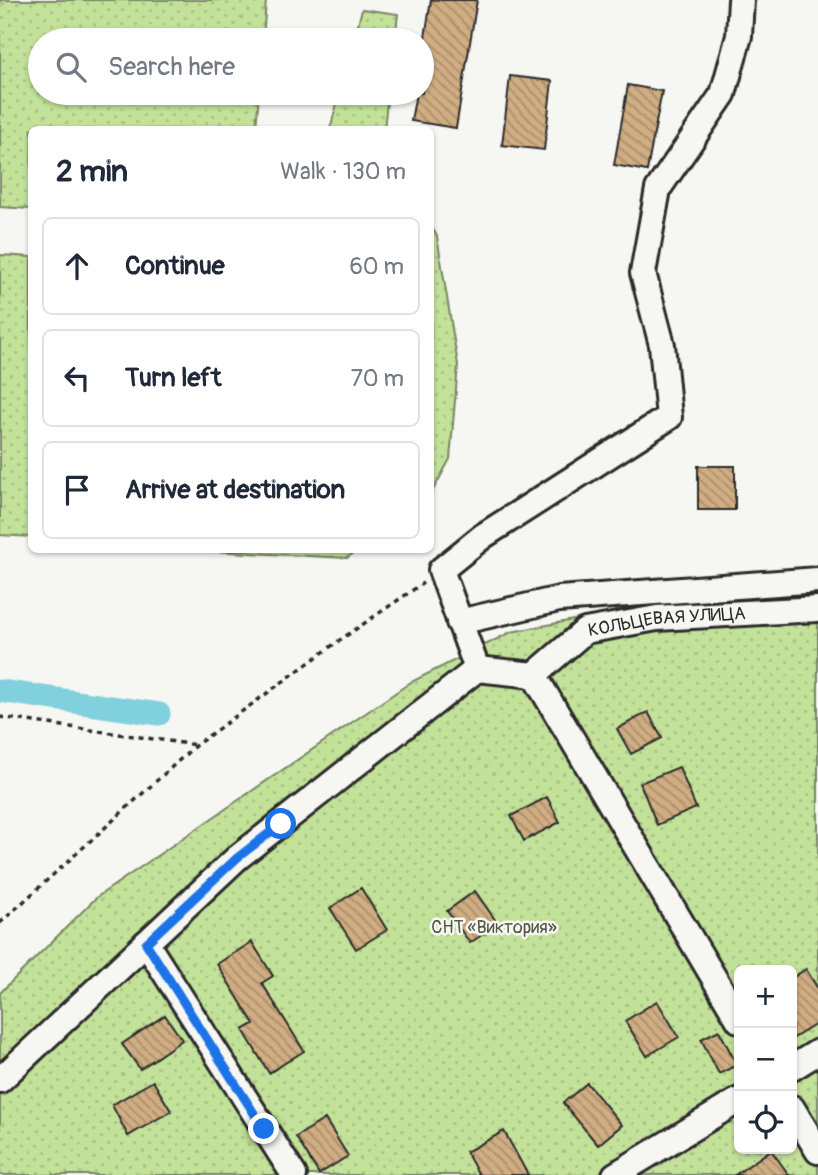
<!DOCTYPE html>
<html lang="en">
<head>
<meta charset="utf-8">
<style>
  :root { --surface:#fff; --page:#f6f6f7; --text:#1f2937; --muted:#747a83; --line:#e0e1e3 }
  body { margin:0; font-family:Pangolin,sans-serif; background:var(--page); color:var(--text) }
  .controls { position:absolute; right:21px; bottom:21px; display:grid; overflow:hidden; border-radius:10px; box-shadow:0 2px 5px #0004 }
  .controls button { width:63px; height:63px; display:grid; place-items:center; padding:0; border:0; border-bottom:2px solid var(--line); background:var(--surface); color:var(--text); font:35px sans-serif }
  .stop { position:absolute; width:21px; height:21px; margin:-16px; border:5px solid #1a73e8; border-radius:50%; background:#fff }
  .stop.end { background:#1a73e8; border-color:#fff; box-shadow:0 2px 7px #0008 }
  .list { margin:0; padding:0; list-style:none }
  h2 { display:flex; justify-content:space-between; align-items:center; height:91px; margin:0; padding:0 28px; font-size:30px }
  h2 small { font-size:23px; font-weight:400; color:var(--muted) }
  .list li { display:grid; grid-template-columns:46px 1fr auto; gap:21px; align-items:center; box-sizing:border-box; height:98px; margin:0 14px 14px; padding:0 14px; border:2px solid var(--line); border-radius:10px }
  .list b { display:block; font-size:26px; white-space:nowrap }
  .list em { font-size:23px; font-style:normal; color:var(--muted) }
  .icon { flex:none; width:38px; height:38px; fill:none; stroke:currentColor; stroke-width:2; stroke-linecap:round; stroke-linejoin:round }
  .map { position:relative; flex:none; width:818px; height:1175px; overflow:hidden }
  .search { position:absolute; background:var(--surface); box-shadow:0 2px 5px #0004; left:28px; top:28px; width:406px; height:77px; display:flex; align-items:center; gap:18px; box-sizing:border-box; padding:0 24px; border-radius:38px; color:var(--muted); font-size:26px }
  .panel { position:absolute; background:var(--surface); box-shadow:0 2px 5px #0004; left:28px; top:126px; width:406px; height:427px; border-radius:10px }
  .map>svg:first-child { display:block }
</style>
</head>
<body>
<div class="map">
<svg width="818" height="1175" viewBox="0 0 818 1175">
  <defs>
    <pattern id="park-dots" width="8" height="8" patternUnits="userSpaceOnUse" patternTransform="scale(1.75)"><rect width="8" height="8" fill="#c2e199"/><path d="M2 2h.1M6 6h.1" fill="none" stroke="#a7c184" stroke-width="1.8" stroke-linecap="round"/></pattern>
    <pattern id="building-back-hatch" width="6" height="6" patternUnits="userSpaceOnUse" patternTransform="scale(1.75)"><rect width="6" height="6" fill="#d0ad82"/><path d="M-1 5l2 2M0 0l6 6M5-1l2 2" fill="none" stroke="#a98d6b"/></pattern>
  </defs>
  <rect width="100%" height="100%" fill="#f6f6f2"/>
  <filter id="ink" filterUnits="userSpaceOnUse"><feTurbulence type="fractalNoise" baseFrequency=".0143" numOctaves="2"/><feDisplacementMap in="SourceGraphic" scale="14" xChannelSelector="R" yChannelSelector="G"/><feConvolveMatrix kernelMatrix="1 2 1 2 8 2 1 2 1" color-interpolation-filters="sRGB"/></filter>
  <g filter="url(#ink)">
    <!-- park -->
    <path fill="url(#park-dots)" stroke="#768662" stroke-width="2" fill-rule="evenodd" d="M0,0H266L263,40H40V93H259L256,129L32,130L31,209L0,207Z
      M362,9L398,14L395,40H354Z
      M340,93H388L384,129H330Z
      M431,226L437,236L458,365L450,459L431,494Z
      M0,255L31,257V537L0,535Z
      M192,550H358L347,558Z
      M818,565V1175H0V993L97,897L411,682L511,632L740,588ZM739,970H792V1149H739Z"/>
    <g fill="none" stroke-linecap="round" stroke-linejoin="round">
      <!-- canal -->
      <path stroke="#81d0dd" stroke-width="23" d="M0,691L159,714"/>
    </g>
    <!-- building -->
    <path fill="url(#building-back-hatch)" stroke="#2b2b2b" stroke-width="2" d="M431,0H477L456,128L411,121L416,93H422V56Z
      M510,76L552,81L544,150L502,145Z
      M628,85L662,91L647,171L614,165Z
      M698,466H735V510H698Z
      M648,712L662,738L631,754L617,729Z
      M679,767L696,808L657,825L640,783Z
      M547,797L560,822L524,841L511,816Z
      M361,888L387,930L356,949L330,908Z
      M475,891L498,924L470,943L447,911Z
      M252,942L273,976L262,983L304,1051L269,1073L243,1030L254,1024L217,964Z
      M806,969L818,989V1023L792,1039V978Z
      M657,1001L679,1037L647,1056L625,1021Z
      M165,1015L182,1040L140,1069L122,1044Z
      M719,1030L737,1065L719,1074L701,1039Z
      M153,1081L171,1111L128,1136L112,1105Z
      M587,1083L622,1125L598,1145L563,1103Z
      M325,1119L348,1156L319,1174L296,1137Z
      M504,1131L528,1175H479L466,1152Z
      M771,1150L789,1175H735Z"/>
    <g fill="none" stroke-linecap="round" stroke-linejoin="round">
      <!-- minor casing -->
      <g stroke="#2b2b2b" stroke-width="30">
        <g id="minor">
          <path d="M459,622L559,599L818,580"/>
          <path d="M477,669L441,570L483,536L669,417L662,345L643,273L658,189L723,94L739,36L741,0"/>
          <path id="s1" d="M534,675L585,631L657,618L818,609"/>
          <path d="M146,943L294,1175"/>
          <path d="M792,1068L818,1052"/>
          <path d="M0,1080L237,858L477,669L534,675L739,1020"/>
          <path d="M792,1108L818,1151"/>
          <path d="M615,1175L739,1100"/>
        </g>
      </g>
      <!-- path -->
      <path stroke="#2b2b2b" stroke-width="3.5" stroke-dasharray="5 5" stroke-linecap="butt" d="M0,717L196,745
        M0,923L196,745L340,640L423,583"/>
      <!-- minor -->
      <use href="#minor" stroke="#f6f6f2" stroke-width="24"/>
    </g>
  </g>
  <g fill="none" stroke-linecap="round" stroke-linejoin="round" filter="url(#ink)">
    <!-- route -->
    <path stroke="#1a73e8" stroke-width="9" d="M264,1129L146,943L237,858L281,824"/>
  </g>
  <g text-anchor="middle" stroke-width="5" stroke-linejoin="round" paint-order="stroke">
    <!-- street labels -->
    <g font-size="18" fill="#2b2b2b" stroke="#f6f6f2">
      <text dy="6" stroke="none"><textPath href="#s1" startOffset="150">КОЛЬЦЕВАЯ УЛИЦА</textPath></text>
    </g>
    <!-- park labels -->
    <g font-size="18" fill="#515846" stroke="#f6f6f2">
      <text x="494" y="933">СНТ «Виктория»</text>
    </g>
  </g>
</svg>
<div class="controls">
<button>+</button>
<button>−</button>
<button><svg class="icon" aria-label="locate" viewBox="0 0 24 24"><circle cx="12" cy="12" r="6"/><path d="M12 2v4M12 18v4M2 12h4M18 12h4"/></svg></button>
</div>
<div class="stop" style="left:281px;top:824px"></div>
<div class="stop end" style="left:264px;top:1129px"></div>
<div class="search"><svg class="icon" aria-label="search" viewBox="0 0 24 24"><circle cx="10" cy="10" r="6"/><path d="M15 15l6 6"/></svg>Search here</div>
<section class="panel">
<h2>2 min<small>Walk · 130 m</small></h2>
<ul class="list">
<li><svg class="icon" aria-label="ahead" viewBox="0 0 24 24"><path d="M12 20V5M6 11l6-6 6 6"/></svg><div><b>Continue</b></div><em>60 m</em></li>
<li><svg class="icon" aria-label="left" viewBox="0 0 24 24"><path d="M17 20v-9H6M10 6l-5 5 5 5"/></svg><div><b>Turn left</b></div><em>70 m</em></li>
<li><svg class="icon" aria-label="arrive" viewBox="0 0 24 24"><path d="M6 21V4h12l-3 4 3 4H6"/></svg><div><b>Arrive at destination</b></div></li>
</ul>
</section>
</div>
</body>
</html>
